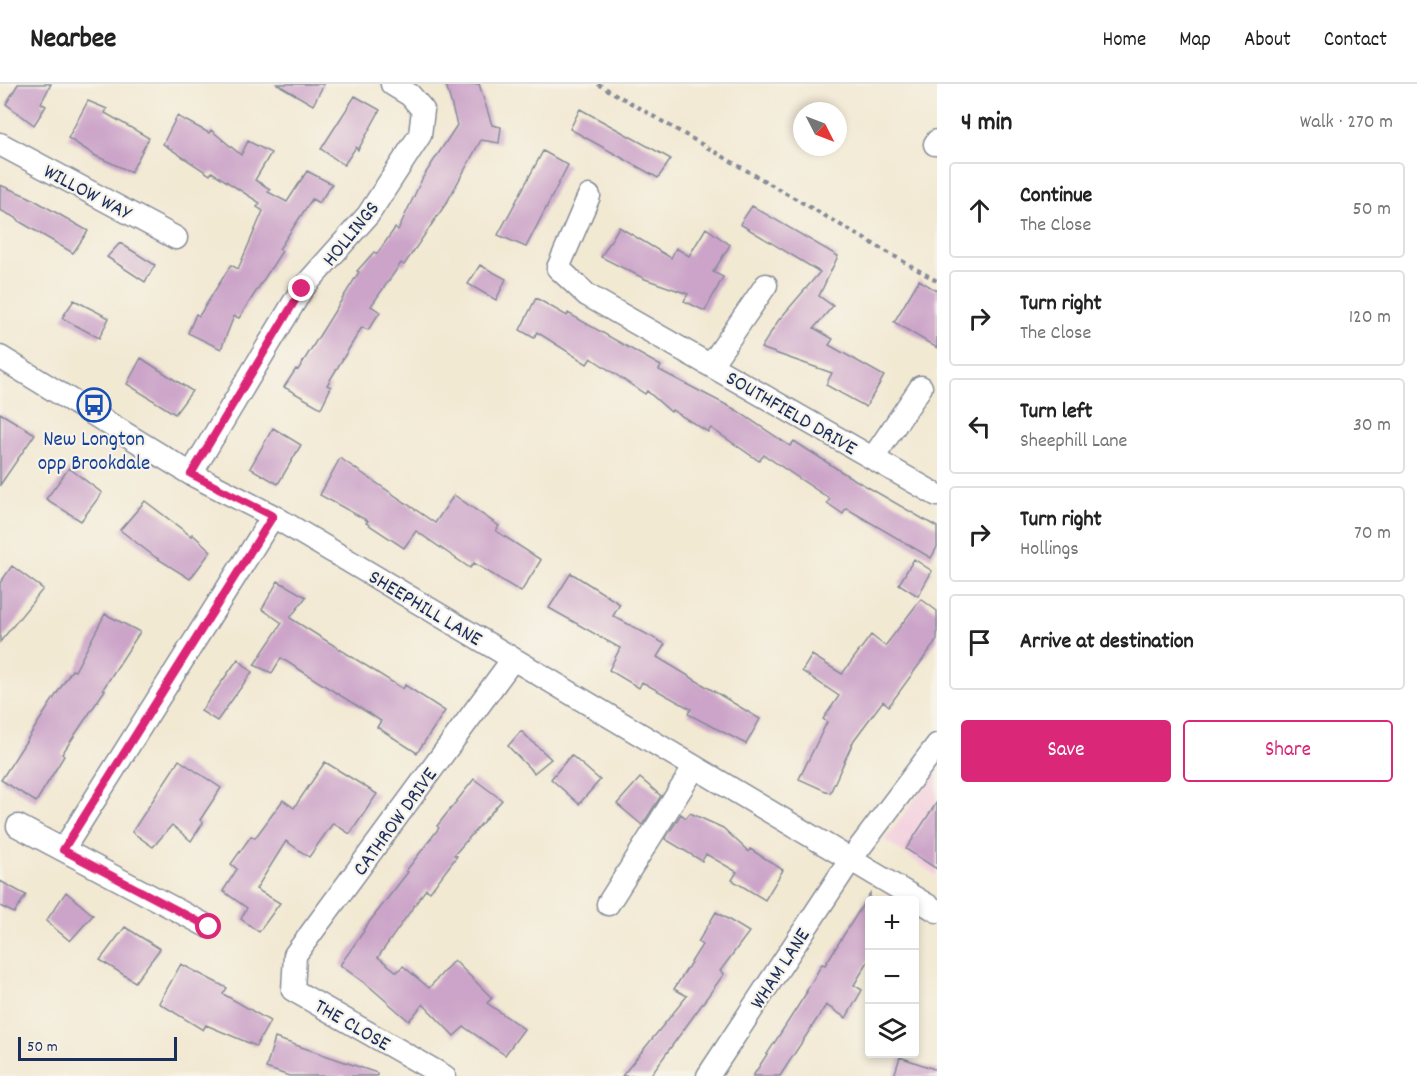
<!DOCTYPE html>
<html lang="en">
<head>
<meta charset="utf-8">
<style>
  :root { --surface:#fff; --page:#f6f6f6; --text:#222; --muted:#767676; --line:#e0e0e0; --accent:#db2777 }
  body { margin:0; font-family:Dekko,sans-serif; background:var(--page); color:var(--text) }
  .controls { position:absolute; right:18px; bottom:18px; display:grid; overflow:hidden; border-radius:6px; box-shadow:0 3px 9px #0003 }
  .controls button { width:54px; height:54px; display:grid; place-items:center; padding:0; border:0; border-bottom:2px solid var(--line); background:var(--surface); color:var(--text); font:30px sans-serif }
  .compass { position:absolute; left:793px; top:18px; width:54px; height:54px; border-radius:50%; background:var(--surface); box-shadow:0 3px 9px #0003; rotate:132deg }
  .scale { position:absolute; left:18px; bottom:15px; width:159px; box-sizing:border-box; padding-left:6px; border:3px solid #1b2f5e; border-top:0; font-size:16px; line-height:21px; white-space:nowrap; color:#1b2f5e; -webkit-text-stroke:4px #f7f3e8; paint-order:stroke }
  .stop { position:absolute; width:18px; height:18px; margin:-14px; border:4px solid #db2777; border-radius:50%; background:#fff }
  .stop.end { background:#db2777; border-color:#fff; box-shadow:0 2px 6px #0008 }
  .list { margin:0; padding:0; list-style:none }
  h2 { display:flex; justify-content:space-between; align-items:center; height:78px; margin:0; padding:0 24px; font-size:26px }
  h2 small { font-size:20px; font-weight:400; color:var(--muted) }
  .list li { display:grid; grid-template-columns:39px 1fr auto; gap:18px; align-items:center; box-sizing:border-box; height:96px; margin:0 12px 12px; padding:0 12px; border:2px solid var(--line); border-radius:6px }
  .list b { display:block; font-size:22px; white-space:nowrap }
  .list p { margin:0; font-size:20px; white-space:nowrap; color:var(--muted) }
  .list em { font-size:20px; font-style:normal; color:var(--muted) }
  .actions { display:flex; gap:12px; padding:18px 24px }
  .actions a { flex:1; padding:14px 0; border:2px solid var(--accent); border-radius:6px; text-align:center; font-size:21px; color:var(--accent) }
  .actions .main { background:var(--accent); color:#fff }
  .icon { flex:none; width:33px; height:33px; fill:none; stroke:currentColor; stroke-width:2; stroke-linecap:round; stroke-linejoin:round }
  .map { position:relative; flex:none; width:937px; height:992px; overflow:hidden }
  header { display:flex; align-items:center; gap:36px; box-sizing:border-box; height:84px; padding:0 30px; background:var(--surface); border-bottom:2px solid var(--line) }
  header strong { font-size:28px }
  nav { display:flex; gap:33px; margin-inline-start:auto; font-size:21px }
  main { display:flex }
  aside { flex:1; background:var(--surface) }
  .map>svg:first-child { display:block }
</style>
</head>
<body>
<header>
<strong>Nearbee</strong>
<nav><a>Home</a><a>Map</a><a>About</a><a>Contact</a></nav>
</header>
<main>
<div class="map">
<svg width="937" height="992" viewBox="0 0 937 992">
  <rect width="100%" height="100%" fill="#f7f3e8"/>
  <filter id="ink" filterUnits="userSpaceOnUse"><feTurbulence type="fractalNoise" baseFrequency=".0167" numOctaves="2"/><feDisplacementMap in="SourceGraphic" scale="12" xChannelSelector="R" yChannelSelector="G"/><feConvolveMatrix kernelMatrix="1 2 1 2 8 2 1 2 1" color-interpolation-filters="sRGB"/></filter>
  <filter id="wash" filterUnits="userSpaceOnUse"><feTurbulence type="fractalNoise" baseFrequency=".008" numOctaves="4" result="noise"/><feDisplacementMap in="SourceGraphic" scale="24" xChannelSelector="R" yChannelSelector="G"/><feGaussianBlur stdDeviation="1.35" result="paint"/><feColorMatrix in="noise" values="0 0 0 0 0 0 0 0 0 0 0 0 0 0 0 0 0 1.4 0 .05"/><feComposite in="paint" operator="in"/></filter>
  <g filter="url(#wash)">
    <rect width="100%" height="100%" fill="#f2e9d3"/>
    <!-- built -->
    <path fill="#f3cfde" d="M937,686V792L885,756Z"/>
    <g id="blocks">
      <!-- building -->
      <path fill="#cca4c9" d="M18,0H51L41,19L46,22L34,41L6,20Z
        M277,0H324L313,21Z
        M446,0H479L492,41L501,43L499,59L481,56L447,118L404,181L401,179L371,222L380,228L368,246L362,243L327,301L331,303L321,324L284,303L296,285L298,286L359,188L357,187L374,168L377,170L395,144L398,146L423,93L457,41Z
        M355,12L380,26L358,66L356,63L344,81L321,65Z
        M88,17L107,25L105,29L149,54L131,88L96,72L68,54Z
        M580,25L671,75L658,94L570,45Z
        M177,32L209,49L211,46L241,71L248,57L271,69L255,96L270,105L268,108L287,118L307,87L332,100L319,119L312,115L279,165L282,167L239,234L234,232L221,265L188,249L196,230L199,232L231,181L238,185L263,127L257,123L260,119L212,88L210,91L163,60Z
        M543,67L568,81L526,163L498,151Z
        M0,101L29,113L88,147L73,169L17,136L18,135L0,126Z
        M752,122L838,172L819,212L833,222L814,244L833,255L829,261L884,292L866,323L826,301L832,289L761,264L778,237L820,188L740,140Z
        M619,143L671,174L676,164L689,172L706,144L730,161L713,188L723,193L705,227L684,217L688,210L645,195L601,173Z
        M120,159L155,181L145,198L107,173Z
        M480,181L506,195L496,216L468,200Z
        M919,196L937,207V264L894,238Z
        M536,214L567,232L568,229L661,282L659,286L736,326L790,362L794,357L845,390L937,443V463L931,474L846,424L843,430L827,419L830,415L764,371L759,377L711,344L708,348L672,326L671,328L647,307L645,310L591,274L587,280L537,248L534,254L520,246Z
        M74,216L109,234L99,254L62,234Z
        M141,274L192,307L175,330L127,300Z
        M0,329L35,350L0,401Z
        M273,344L301,361L278,400L250,384Z
        M340,374L435,439L454,411L499,442L496,447L541,476L521,508L474,479L470,484L416,447L404,464L366,439L368,437L320,411Z
        M69,384L102,409L81,437L46,415Z
        M145,417L191,452L192,450L211,467L190,495L155,473L120,446Z
        M914,475L932,487L918,512L899,500Z
        M12,482L43,505L0,558V499Z
        M571,489L620,520L613,532L665,560L657,573L760,635L746,660L688,630L691,625L642,598L639,604L609,586L620,564L549,524Z
        M278,497L306,513L290,534L403,605L405,601L445,627L417,669L377,643L381,637L281,574L272,589L254,581L282,539L262,525Z
        M921,515L937,527V556L889,622L883,617L854,656L830,709L799,695L827,638L823,635L839,612L802,587L812,571L842,590L871,551L885,562Z
        M105,530L140,548L103,605L105,606L62,670L64,672L36,718L1,696L72,586L75,587Z
        M238,575L252,588L217,637L201,627Z
        M521,647L551,675L534,689L508,662Z
        M571,671L600,696L579,720L551,695Z
        M179,676L221,704L200,736L203,739L191,757L172,741L153,763L132,748Z
        M325,678L377,710L350,750L333,739L309,773L286,757L256,805L280,819L259,848L241,835L247,824L223,807L237,785L231,780L251,752L255,754L283,716L294,724Z
        M640,694L661,712L642,741L617,720Z
        M474,695L502,716L454,771L457,772L430,808L426,805L378,873L397,888L403,882L429,904L454,876L492,914L487,919L524,945L505,971L464,943L454,952L423,920L409,937L370,903L340,881L364,847L363,846L408,788L406,787L439,744L437,742Z
        M937,718V785L906,765Z
        M690,729L723,744L749,768L750,765L783,786L765,816L732,796L737,788L706,770L702,777L665,755L681,730L686,734Z
        M0,797L26,811L14,829L0,822Z
        M66,808L93,831L70,857L46,837Z
        M870,809V874L854,901L862,906L846,934L826,921L780,992H753L807,908H806L822,880L825,881Z
        M716,828L749,848L720,887L724,890L650,992H622L687,912L674,905L702,861L698,858Z
        M125,843L160,865L135,898L100,876Z
        M181,880L227,904L223,910L270,937L256,962L206,941L203,946L159,919Z
        M275,954L377,989V992H289L266,984Z
        M900,973L937,986V992H894Z"/>
    </g>
  </g>
  <g filter="url(#ink)">
    <use href="#blocks" fill-opacity="0" stroke="#868c98" stroke-width="1.5"/>
    <g fill="none" stroke-linecap="round" stroke-linejoin="round">
      <!-- minor casing -->
      <g stroke="#868c98" stroke-width="25">
        <path id="minor" d="M0,60L176,154
          M935,60L937,57
          M589,112L558,184L587,211L937,411
          M0,273L191,390L273,432L937,827
          M711,281L766,201
          M873,374L921,303
          M191,390L302,205L368,131L420,51L423,26L410,11L392,0
          M18,742L209,843
          M63,766L273,432
          M608,820L694,684
          M444,992L293,906L295,871L513,575
          M708,992L851,775L937,661"/>
      </g>
      <!-- path -->
      <path stroke="#868c98" stroke-width="4" stroke-dasharray="4.5 4.5" stroke-linecap="butt" d="M598,0L937,197"/>
      <!-- minor -->
      <use href="#minor" stroke="#fff" stroke-width="22"/>
    </g>
  </g>
  <g fill="none" stroke-linecap="round" stroke-linejoin="round" filter="url(#ink)">
    <!-- route -->
    <path stroke="#db2777" stroke-width="8" d="M209,843L63,766L273,432L191,390L302,205"/>
  </g>
  <!-- icons -->
  <defs>
    <g id="bus-ring" transform="scale(1.725)"><circle r="9.5" fill="#f7f3e8" stroke="#1a4fb4" stroke-width="1.5"/><path d="M-5-6H5V4H4V6H2V4H-2V6H-4V4H-5ZM-3.5-4V0h7V-4ZM-3.5 1.2v1.5H-2V1.2ZM2 1.2v1.5H3.5V1.2Z" fill="#1a4fb4"/></g>
  </defs>
  <g fill-rule="evenodd">
    <use href="#bus-ring" x="94" y="321"/>
  </g>
  <g text-anchor="middle" stroke-width="4.5" stroke-linejoin="round" paint-order="stroke">
    <!-- street labels -->
    <g font-size="21" fill="#1b2f5e" stroke="#f7f3e8">
      <text transform="translate(88 107) rotate(28)" y="7">WILLOW WAY</text>
      <text transform="translate(350 149) rotate(-51)" y="7">HOLLINGS</text>
      <text transform="translate(792 328) rotate(30)" y="7">SOUTHFIELD DRIVE</text>
      <text transform="translate(426 523) rotate(31)" y="7">SHEEPHILL LANE</text>
      <text transform="translate(394 737) rotate(-54)" y="7">CATHROW DRIVE</text>
      <text transform="translate(779 884) rotate(-57)" y="7">WHAM LANE</text>
      <text transform="translate(353 940) rotate(30)" y="7">THE CLOSE</text>
    </g>
    <!-- transit labels -->
    <g font-size="21" fill="#164399" stroke="#f7f3e8">
      <text x="94" y="361">New Longton<tspan x="94" dy="24">opp Brookdale</tspan></text>
    </g>
  </g>
</svg>
<div class="controls">
<button>+</button>
<button>−</button>
<button><svg class="icon" aria-label="layers" viewBox="0 0 24 24"><path d="M12 4l9 5-9 5-9-5zM3 14l9 5 9-5"/></svg></button>
</div>
<svg class="compass" viewBox="-18 -18 36 36"><path d="M0-13l5 13h-10z" fill="#e53935"/><path d="M0 13l5-13h-10z" fill="#767676"/></svg>
<div class="scale">50 m</div>
<div class="stop" style="left:209px;top:843px"></div>
<div class="stop end" style="left:302px;top:205px"></div>
</div>
<aside>
<h2>4 min<small>Walk · 270 m</small></h2>
<ul class="list">
<li><svg class="icon" aria-label="ahead" viewBox="0 0 24 24"><path d="M12 20V5M6 11l6-6 6 6"/></svg><div><b>Continue</b><p>The Close</p></div><em>50 m</em></li>
<li><svg class="icon" aria-label="right" viewBox="0 0 24 24"><path d="M7 20v-9h11M14 6l5 5-5 5"/></svg><div><b>Turn right</b><p>The Close</p></div><em>120 m</em></li>
<li><svg class="icon" aria-label="left" viewBox="0 0 24 24"><path d="M17 20v-9H6M10 6l-5 5 5 5"/></svg><div><b>Turn left</b><p>Sheephill Lane</p></div><em>30 m</em></li>
<li><svg class="icon" aria-label="right" viewBox="0 0 24 24"><path d="M7 20v-9h11M14 6l5 5-5 5"/></svg><div><b>Turn right</b><p>Hollings</p></div><em>70 m</em></li>
<li><svg class="icon" aria-label="arrive" viewBox="0 0 24 24"><path d="M6 21V4h12l-3 4 3 4H6"/></svg><div><b>Arrive at destination</b></div></li>
</ul>
<div class="actions"><a class="main">Save</a><a>Share</a></div>
</aside>
</main>
</body>
</html>
